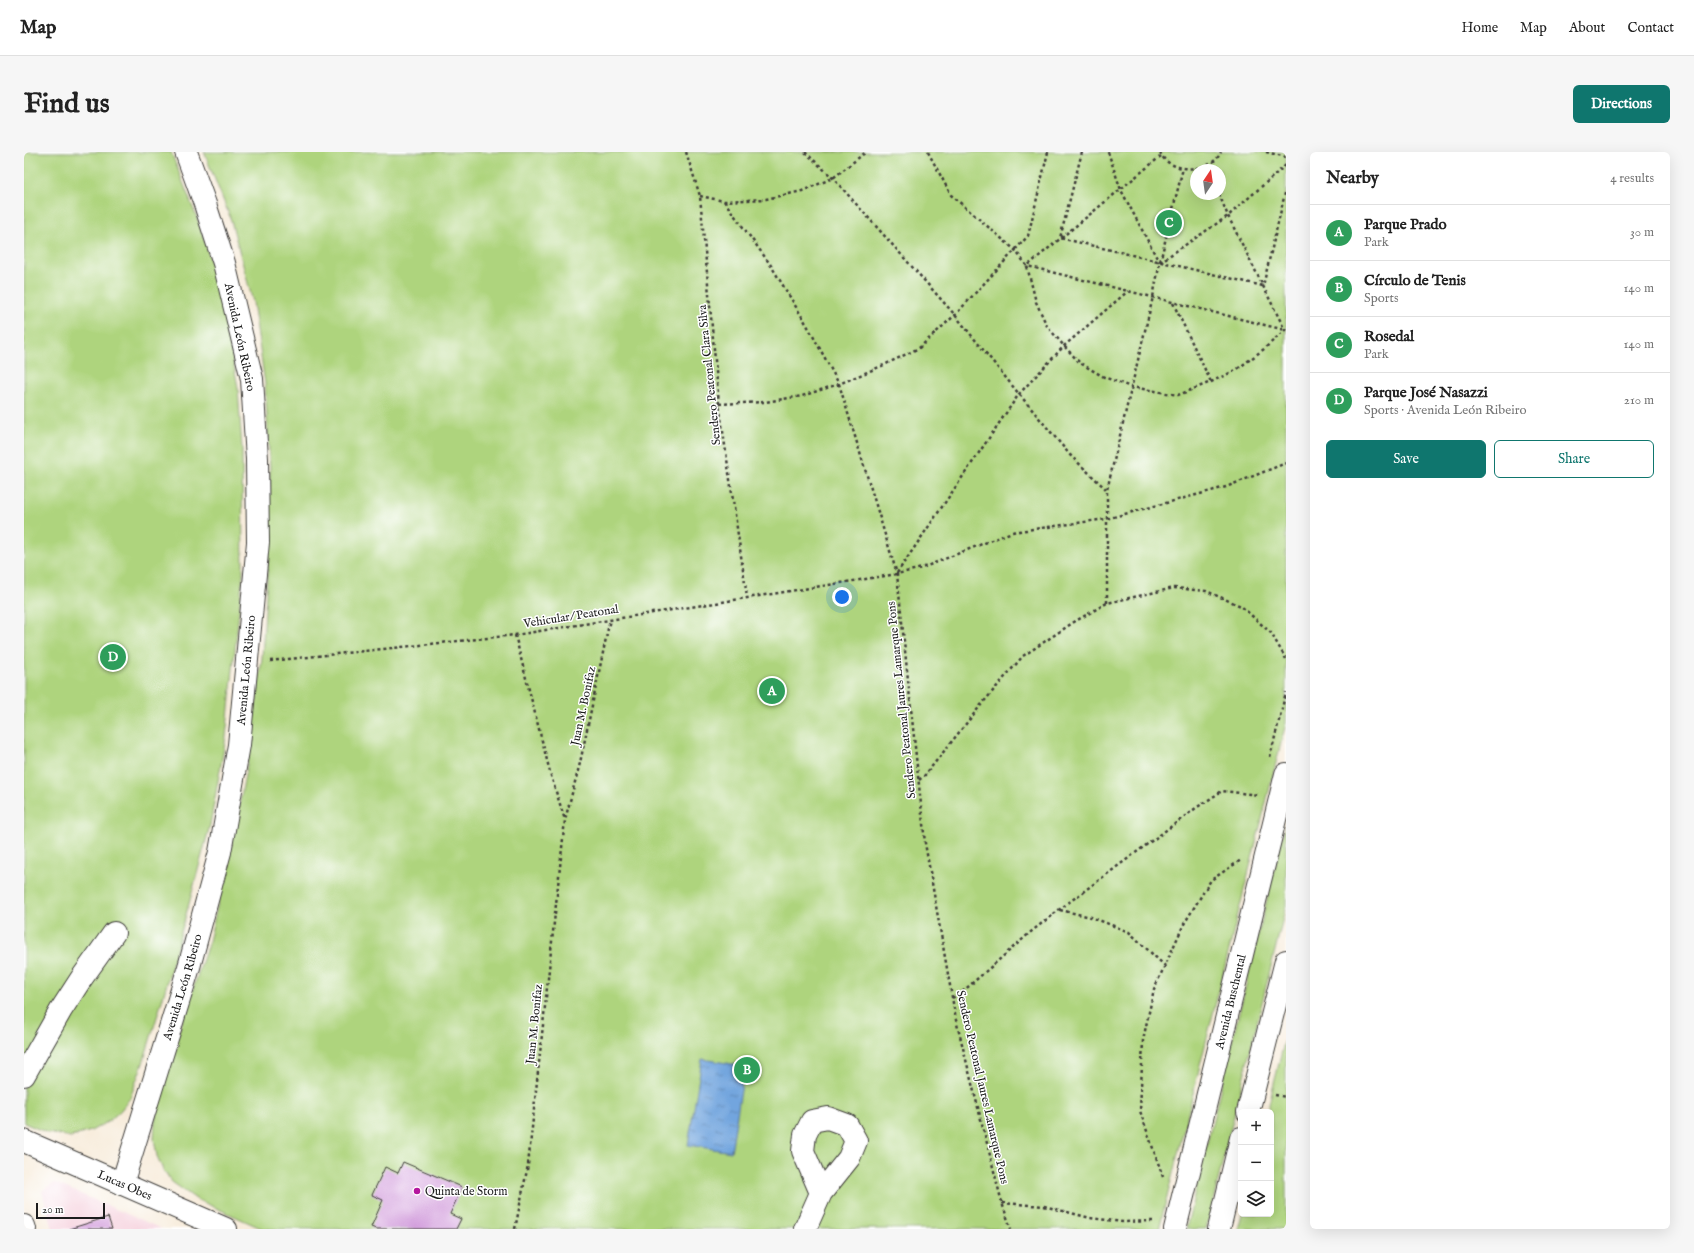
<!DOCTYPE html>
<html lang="en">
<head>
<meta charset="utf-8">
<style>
  :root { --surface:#fff; --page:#f6f6f6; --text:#222; --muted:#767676; --line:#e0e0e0; --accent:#0f766e }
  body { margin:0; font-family:"IM FELL English",serif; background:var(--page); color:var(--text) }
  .controls { position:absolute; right:12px; bottom:12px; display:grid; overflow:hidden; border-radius:6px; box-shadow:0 4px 16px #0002 }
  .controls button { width:36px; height:36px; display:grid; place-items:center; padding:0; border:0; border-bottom:1px solid var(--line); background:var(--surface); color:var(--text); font:20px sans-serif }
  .compass { position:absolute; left:1166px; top:12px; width:36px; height:36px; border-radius:50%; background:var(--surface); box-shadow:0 4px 16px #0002; rotate:13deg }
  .scale { position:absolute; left:12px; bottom:10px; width:69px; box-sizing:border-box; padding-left:4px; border:2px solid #1c1c1c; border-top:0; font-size:11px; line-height:14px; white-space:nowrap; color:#1c1c1c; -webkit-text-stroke:3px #fff; paint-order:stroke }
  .you { position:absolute; left:818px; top:445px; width:14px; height:14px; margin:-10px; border:3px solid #fff; border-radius:50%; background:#1a73e8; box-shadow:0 0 0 6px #1a73e833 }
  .badge { display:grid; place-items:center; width:26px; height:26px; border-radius:50%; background:var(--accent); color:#fff; font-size:13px; font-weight:700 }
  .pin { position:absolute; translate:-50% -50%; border:2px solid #fff; box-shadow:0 1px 4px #0006 }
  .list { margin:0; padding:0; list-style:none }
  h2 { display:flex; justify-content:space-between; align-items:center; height:52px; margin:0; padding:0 16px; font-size:17px }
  h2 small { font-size:13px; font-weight:400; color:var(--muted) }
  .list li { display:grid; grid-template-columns:26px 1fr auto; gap:12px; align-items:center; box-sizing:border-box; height:56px; padding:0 16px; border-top:1px solid var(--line) }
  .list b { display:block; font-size:15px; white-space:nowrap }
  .list p { margin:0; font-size:13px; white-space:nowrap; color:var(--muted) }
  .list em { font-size:13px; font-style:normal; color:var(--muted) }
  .actions { display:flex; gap:8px; padding:12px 16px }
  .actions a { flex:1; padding:9px 0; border:1px solid var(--accent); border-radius:6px; text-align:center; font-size:14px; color:var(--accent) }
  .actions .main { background:var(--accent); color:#fff }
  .icon { flex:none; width:22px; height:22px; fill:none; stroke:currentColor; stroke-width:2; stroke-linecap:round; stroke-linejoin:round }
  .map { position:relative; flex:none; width:1262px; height:1077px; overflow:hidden; border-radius:6px }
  header { display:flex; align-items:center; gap:24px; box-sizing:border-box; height:56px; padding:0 20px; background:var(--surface); border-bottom:1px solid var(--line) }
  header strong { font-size:19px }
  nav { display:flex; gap:22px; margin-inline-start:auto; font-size:14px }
  .intro { display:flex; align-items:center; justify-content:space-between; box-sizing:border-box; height:96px; padding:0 24px }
  h1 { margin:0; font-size:28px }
  .button { padding:10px 18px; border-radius:6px; background:var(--accent); color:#fff; font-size:14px; font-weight:700 }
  main { display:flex; gap:24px; padding:0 24px }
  aside { flex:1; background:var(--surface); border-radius:6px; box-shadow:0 4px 16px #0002 }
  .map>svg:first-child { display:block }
</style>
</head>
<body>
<header>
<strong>Map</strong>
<nav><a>Home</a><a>Map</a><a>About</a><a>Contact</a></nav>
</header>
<div class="intro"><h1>Find us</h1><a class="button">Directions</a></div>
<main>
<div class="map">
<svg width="1262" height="1077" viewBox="0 0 1262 1077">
  <defs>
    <pattern id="water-ripples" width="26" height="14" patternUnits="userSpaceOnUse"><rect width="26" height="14" fill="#72a5de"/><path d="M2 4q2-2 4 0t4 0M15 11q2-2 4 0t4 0" fill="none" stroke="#5d86b3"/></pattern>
  </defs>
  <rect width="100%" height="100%" fill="#fff"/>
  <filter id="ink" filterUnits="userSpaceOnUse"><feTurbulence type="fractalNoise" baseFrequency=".025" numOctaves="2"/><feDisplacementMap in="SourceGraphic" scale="8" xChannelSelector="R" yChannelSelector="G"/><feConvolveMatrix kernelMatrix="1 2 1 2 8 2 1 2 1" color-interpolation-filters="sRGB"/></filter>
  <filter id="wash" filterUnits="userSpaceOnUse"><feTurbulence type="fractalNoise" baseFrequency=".012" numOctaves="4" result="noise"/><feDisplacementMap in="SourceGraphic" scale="16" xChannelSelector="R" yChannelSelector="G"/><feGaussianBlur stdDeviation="0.9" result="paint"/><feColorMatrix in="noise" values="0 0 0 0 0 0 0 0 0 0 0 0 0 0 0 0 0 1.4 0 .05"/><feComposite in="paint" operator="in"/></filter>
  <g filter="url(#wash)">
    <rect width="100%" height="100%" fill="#f7ebd9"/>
    <!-- built -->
    <path fill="#f5cfdb" d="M31,1031L138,1077H29L18,1039Z"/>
    <!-- green -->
    <path fill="#aed47d" stroke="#65784c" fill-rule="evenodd" d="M0,0H147L175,71L198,146L214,236L218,297L219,421L202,585L186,673L166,748L140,842L119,911L106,946L97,958L85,969L67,979L47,985L24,981L0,971Z
      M180,0H1262V571L1135,1077H239L172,1047L148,1030L139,1018L133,1004L130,987L131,968L144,912L185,789L207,696L227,592L238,506L244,411L246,316L241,232L229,150L206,65ZM1172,18H1196V42H1172Z
      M1262,670V754L1182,1077H1162Z
      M1262,883V1077H1214L1218,1062H1247V960H1243Z"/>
    <!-- water -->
    <path fill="url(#water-ripples)" stroke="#47607d" d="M678,907L721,914L707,1000L664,993Z"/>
    <g id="blocks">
      <!-- building -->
      <path fill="#d19bdb" d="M379,1010L438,1035L426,1062L437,1067L432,1077H352L347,1075L359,1048L348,1043L361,1015L374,1021Z
        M84,1065L88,1077H45Z"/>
    </g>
  </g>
  <g filter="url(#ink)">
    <use href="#blocks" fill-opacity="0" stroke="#3d3b38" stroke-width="1"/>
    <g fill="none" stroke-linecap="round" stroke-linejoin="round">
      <!-- minor casing -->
      <g stroke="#3d3b38" stroke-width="24">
        <g id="minor">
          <path d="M0,923L37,858L57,827L90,781"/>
          <path d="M1224,960L1262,809"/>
          <path id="s1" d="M0,989L202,1077"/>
          <path id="s2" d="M98,1032L165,815L196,700L215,593L234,390L233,307L228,227L200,111L181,52L162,0"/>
          <path d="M0,1074L1,1077"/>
          <path d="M781,1077L797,1041L825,1006L832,989L823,973L804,966L788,969L781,983L779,999L797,1041"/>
          <path id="s3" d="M1151,1077L1262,622"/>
          <path d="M1195,1077L1217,986"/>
        </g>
      </g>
      <!-- path -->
      <path stroke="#3d3b38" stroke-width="2.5" stroke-dasharray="3 3" stroke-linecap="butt" d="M662,0L676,44L695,252L723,445
        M781,0L809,26L931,163L995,242L1046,303L1083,338
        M904,0L927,43L991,98L1003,114L1261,178
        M1058,0L1036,86L1239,134L1262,37
        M1084,0L1097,38L1135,110
        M1136,0C1143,21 1187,23 1197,0
        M1242,0L1262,5
        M1137,4L1003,114L1012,150L1023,174L1040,194L1056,211L1080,225L1107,235L1154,243L1187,230L1212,218L1240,197L1261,178L1262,175
        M1195,42L1204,64L1261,178
        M676,44L700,49L742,47L778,39L809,26L842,0
        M700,49L746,112L783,173L815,232L873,422L901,691L932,868L978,1051L987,1077
        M1136,110L1204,64L1262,13
        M1149,151L1187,230
        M695,252L741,250L778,244L815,232L860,213L895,196L931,163L1004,84L1024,0
        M873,421L995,242L1040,194L1104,139
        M1083,451V338L1129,145L1136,110L1159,16
        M491,483L527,624L541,668
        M246,509L491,483L873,422L898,416L988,380L1082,367L1202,335L1262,311
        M1246,605L1262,540
        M895,628L901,623L957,553L999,504L1050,470L1083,451L1150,436L1182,439L1217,454L1247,481L1262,507
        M1036,758L1067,765L1105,780L1141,814
        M928,846L937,841L1008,779L1036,757L1172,656L1198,639L1235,643
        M1251,943L1262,945
        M1139,1025L1116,959L1119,888L1130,837L1160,772L1187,728L1217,708
        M978,1051L1020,1054L1066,1066L1099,1070L1129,1069
        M491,1077L504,1013L541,668L556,611L586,467"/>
      <!-- minor -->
      <use href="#minor" stroke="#fff" stroke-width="22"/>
    </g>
  </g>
  <!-- markers -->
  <circle fill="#b5179e" stroke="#fff" stroke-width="1.5" cx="393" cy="1039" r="4"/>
  <g text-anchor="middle" stroke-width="3" stroke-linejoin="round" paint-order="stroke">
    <!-- street labels -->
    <g font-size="12" fill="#1c1c1c" stroke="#fff">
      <text transform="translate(216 185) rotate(78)" y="4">Avenida León Ribeiro</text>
      <text transform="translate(685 223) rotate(-96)" y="4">Sendero Peatonal Clara Silva</text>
      <text transform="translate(547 464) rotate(-9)" y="4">Vehicular/ Peatonal</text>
      <text dy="4" stroke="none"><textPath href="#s2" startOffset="530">Avenida León Ribeiro</textPath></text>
      <text transform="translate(877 548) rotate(-96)" y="4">Sendero Peatonal Jaures Lamarque Pons</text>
      <text transform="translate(559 554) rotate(-78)" y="4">Juan M. Bonifaz</text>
      <text dy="4" stroke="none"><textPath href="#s2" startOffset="206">Avenida León Ribeiro</textPath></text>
      <text dy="4" stroke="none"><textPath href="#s3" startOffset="234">Avenida Buschental</textPath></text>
      <text transform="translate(510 872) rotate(-84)" y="4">Juan M. Bonifaz</text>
      <text transform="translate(959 935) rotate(77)" y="4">Sendero Peatonal Jaures Lamarque Pons</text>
      <text dy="4" stroke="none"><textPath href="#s1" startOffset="110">Lucas Obes</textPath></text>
    </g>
    <!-- poi labels -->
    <g font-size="12" fill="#1c1c1c" stroke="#fff" text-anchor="start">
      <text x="401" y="1043">Quinta de Storm</text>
    </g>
  </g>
</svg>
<div class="controls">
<button>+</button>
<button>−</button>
<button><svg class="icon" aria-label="layers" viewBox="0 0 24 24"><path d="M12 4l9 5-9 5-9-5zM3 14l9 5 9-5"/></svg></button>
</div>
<svg class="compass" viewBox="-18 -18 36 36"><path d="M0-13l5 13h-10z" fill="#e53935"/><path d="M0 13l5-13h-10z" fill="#767676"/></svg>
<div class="scale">20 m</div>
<div class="you"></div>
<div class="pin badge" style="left:748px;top:539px;background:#2e9e5b">A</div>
<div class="pin badge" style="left:723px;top:918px;background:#2e9e5b">B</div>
<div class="pin badge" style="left:1145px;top:71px;background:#2e9e5b">C</div>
<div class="pin badge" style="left:89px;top:505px;background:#2e9e5b">D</div>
</div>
<aside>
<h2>Nearby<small>4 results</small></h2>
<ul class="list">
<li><span class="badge" style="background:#2e9e5b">A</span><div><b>Parque Prado</b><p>Park</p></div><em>30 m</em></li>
<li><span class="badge" style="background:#2e9e5b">B</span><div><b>Círculo de Tenis</b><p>Sports</p></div><em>140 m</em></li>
<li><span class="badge" style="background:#2e9e5b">C</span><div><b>Rosedal</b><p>Park</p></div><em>140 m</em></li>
<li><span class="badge" style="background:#2e9e5b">D</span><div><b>Parque José Nasazzi</b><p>Sports · Avenida León Ribeiro</p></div><em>210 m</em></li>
</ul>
<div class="actions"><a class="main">Save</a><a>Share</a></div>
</aside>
</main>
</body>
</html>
